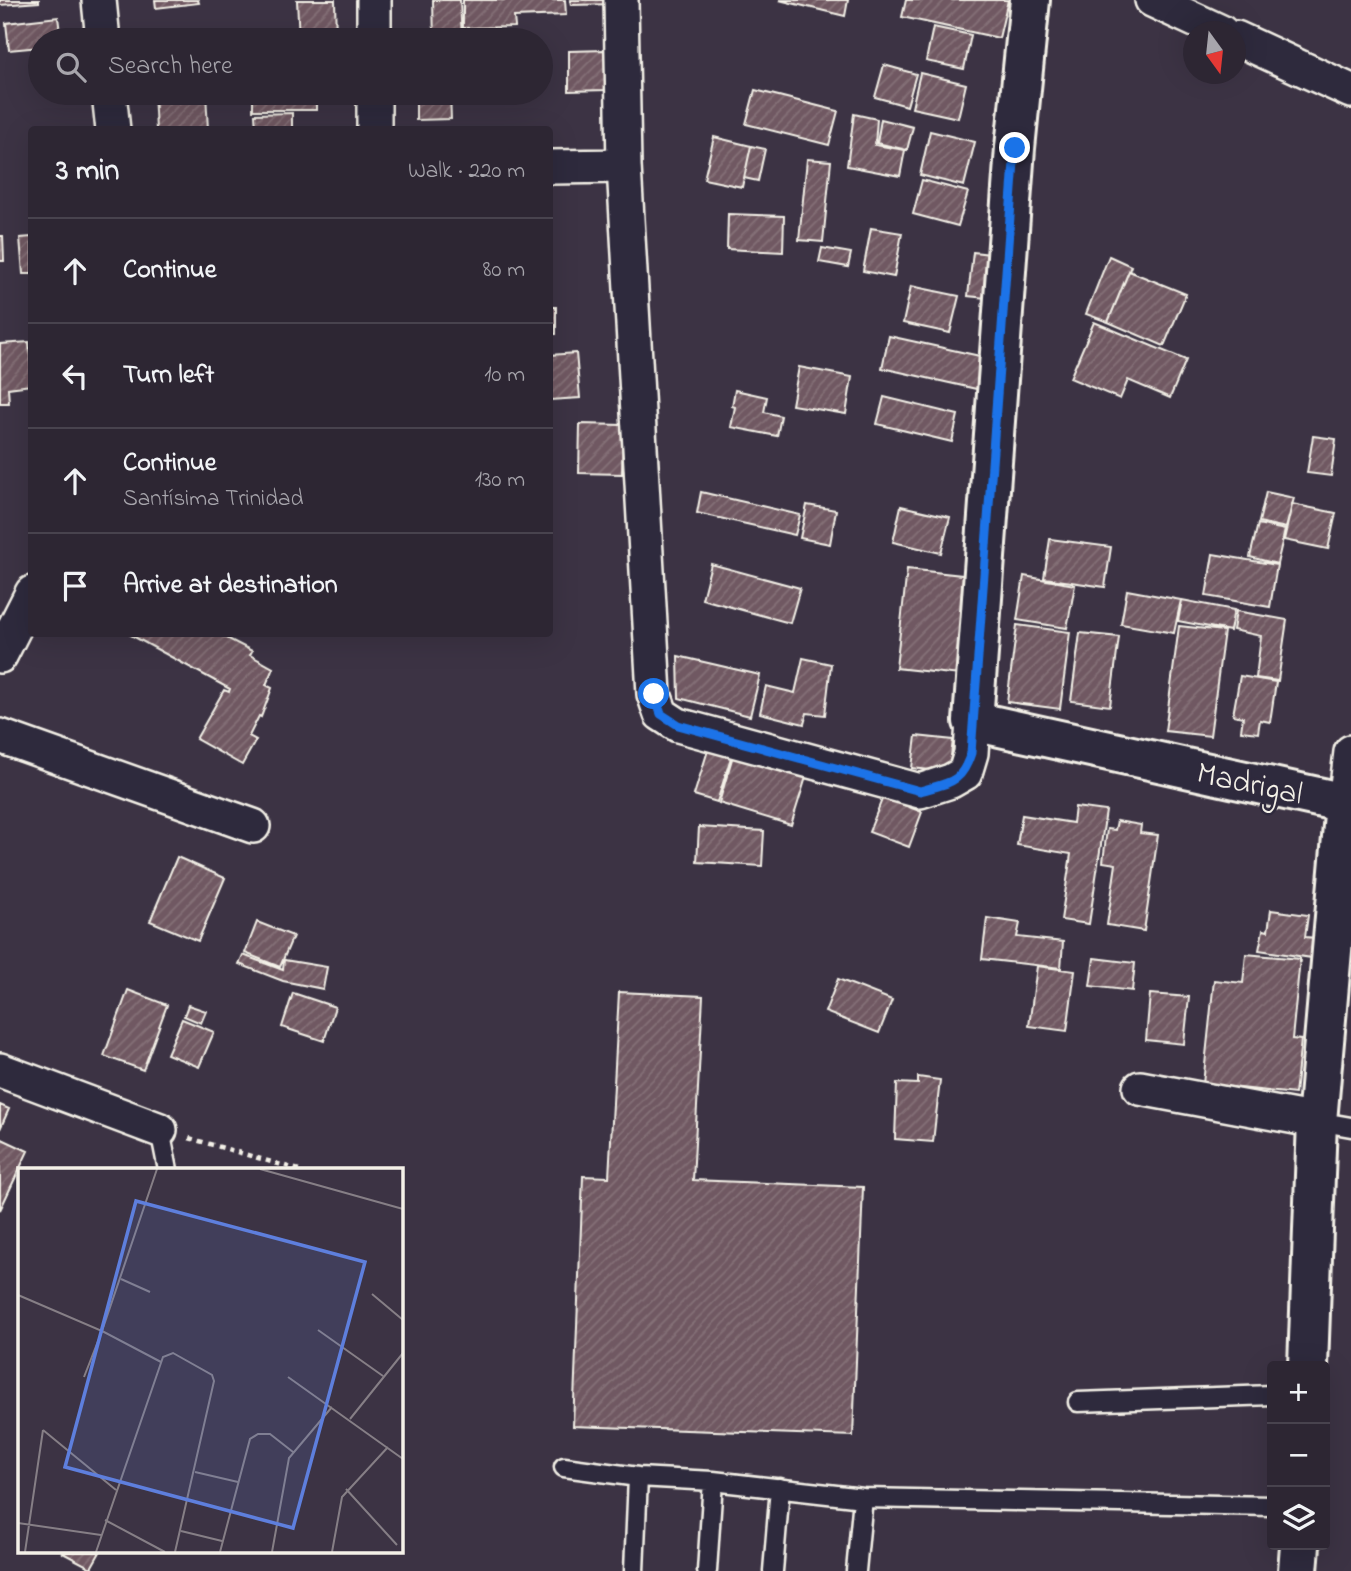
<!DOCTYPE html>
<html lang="en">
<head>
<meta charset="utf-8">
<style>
  :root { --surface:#2d2633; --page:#39323f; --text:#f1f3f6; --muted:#a7a5ac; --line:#48434e }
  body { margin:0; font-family:"Indie Flower",sans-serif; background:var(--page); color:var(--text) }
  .controls { position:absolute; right:21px; bottom:21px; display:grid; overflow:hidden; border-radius:7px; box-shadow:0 7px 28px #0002 }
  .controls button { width:63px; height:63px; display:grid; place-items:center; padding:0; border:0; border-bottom:2px solid var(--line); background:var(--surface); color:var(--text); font:35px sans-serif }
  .compass { position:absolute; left:1183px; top:21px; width:63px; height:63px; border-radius:50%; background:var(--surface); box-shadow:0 7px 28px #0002; rotate:165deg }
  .stop { position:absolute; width:21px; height:21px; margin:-16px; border:5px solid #1a73e8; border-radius:50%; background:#fff }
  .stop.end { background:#1a73e8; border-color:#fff; box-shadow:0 2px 7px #0008 }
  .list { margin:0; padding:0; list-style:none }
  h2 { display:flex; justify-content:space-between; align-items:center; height:91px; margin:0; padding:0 28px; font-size:30px }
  h2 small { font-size:23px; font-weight:400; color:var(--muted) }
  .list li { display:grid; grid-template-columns:46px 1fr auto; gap:21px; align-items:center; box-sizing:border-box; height:105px; padding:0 28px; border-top:2px solid var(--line) }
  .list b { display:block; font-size:26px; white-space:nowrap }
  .list p { margin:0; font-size:23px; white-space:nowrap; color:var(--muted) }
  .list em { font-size:23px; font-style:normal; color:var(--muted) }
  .icon { flex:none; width:38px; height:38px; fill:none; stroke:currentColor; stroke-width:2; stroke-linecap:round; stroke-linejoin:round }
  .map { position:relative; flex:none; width:1351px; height:1571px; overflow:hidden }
  .search { position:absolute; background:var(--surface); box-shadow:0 7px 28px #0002; left:28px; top:28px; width:525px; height:77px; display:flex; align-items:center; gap:18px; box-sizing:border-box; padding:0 24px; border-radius:38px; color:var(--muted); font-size:26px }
  .panel { position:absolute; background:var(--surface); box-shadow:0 7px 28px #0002; left:28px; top:126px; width:525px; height:511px; border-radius:7px }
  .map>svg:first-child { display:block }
</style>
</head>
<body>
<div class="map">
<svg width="1351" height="1571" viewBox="0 0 1351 1571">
  <defs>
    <pattern id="building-hatch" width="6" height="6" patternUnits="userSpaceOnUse" patternTransform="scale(1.75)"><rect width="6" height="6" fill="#705962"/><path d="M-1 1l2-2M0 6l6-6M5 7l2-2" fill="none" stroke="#857178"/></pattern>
  </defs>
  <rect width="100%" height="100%" fill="#3c3344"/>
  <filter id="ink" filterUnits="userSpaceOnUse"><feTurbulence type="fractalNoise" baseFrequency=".0143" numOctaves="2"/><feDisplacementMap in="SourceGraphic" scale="14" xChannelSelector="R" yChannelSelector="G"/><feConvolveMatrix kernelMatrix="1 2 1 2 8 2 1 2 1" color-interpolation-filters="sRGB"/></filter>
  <g filter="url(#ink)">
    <!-- building -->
    <path fill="url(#building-hatch)" stroke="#f4f1e8" stroke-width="2" d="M0,0H39V2L0,5Z
      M155,0H198L199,3L156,8Z
      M297,0H335L336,38L299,39Z
      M433,0H460L462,40H434Z
      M463,0H565L566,15L514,17L515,27L463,28Z
      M570,0H618V4L571,5Z
      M779,0H848L845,16Z
      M906,0H1008L999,38L902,17Z
      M58,17L61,40H40V47L9,50L6,23Z
      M933,27L971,35L964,69L926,61Z
      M606,50V90L569,91V51Z
      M884,65L916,74L907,106L875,97Z
      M920,73L966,84L958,118L912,108Z
      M755,90L838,111L829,145L746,124Z
      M154,93H206L208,130H156Z
      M253,93H316V110H253Z
      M416,93H450L451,119L416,120Z
      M292,113V130H256L255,114Z
      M854,114L877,119L875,145L905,150L900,176L847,166Z
      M881,119L913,127L907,150L877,143Z
      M930,131L975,142L964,186L920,175Z
      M714,137L751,146L742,187L704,179Z
      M751,146L765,149L758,181L744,178Z
      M807,159L831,161L823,242L799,240Z
      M922,180L968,192L958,226L913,214Z
      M728,214L784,216L783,252L727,249Z
      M871,228L902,233L894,277L863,271Z
      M0,236H3L4,261H0Z
      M32,237V274H23L20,238Z
      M822,248L851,253L848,267L819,262Z
      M973,252L999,255L995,299L968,296Z
      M1109,256L1131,266L1108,322L1086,314Z
      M1129,271L1186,294L1164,346L1108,322Z
      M911,286L959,296L950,333L903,323Z
      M550,307H556V334H550Z
      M1094,322L1186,360L1170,398L1128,380L1120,399L1070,378Z
      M889,336L989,358L981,390L882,368Z
      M29,342L32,385L8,388L9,403H0V344Z
      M576,353L580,398L550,400V355Z
      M799,367L852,377L846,414L792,405Z
      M735,390L767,397L764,412L781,416L777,436L731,427L735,407L732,406Z
      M884,397L958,415L952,442L877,424Z
      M580,424L623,425L622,474L579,473Z
      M1313,436L1336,439L1331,476L1307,473Z
      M701,492L800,515L795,535L697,513Z
      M1266,492L1294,498L1286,528L1259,522Z
      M1292,504L1336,513L1328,549L1284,540Z
      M807,505L836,510L830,544L800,538Z
      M901,506L950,517L941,553L893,542Z
      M1258,524L1285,530L1277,564L1250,557Z
      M1050,539L1111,547L1105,587L1044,578Z
      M1213,554L1277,565L1270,607L1206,596Z
      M711,564L800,588L790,623L702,599Z
      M907,569L980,577L969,676L896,668Z
      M1024,576L1075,585L1067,628L1017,620Z
      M1127,590L1181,600L1174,633L1121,624Z
      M1182,600L1234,610L1230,631L1178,621Z
      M1236,611L1287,620L1278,681L1256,678L1261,636L1233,630Z
      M1017,625L1070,632L1060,709L1007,702Z
      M1179,626L1224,631L1210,736L1165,731Z
      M1080,633L1119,637L1110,706L1071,701Z
      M129,634H219L252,651L250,655L273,668L266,685L272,688L261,717L259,716L249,736L256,740L242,765L196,739L224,690L229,692L230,689Z
      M129,634H219L252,651L250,655L273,668L266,685L272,688L261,717L259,716L249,736L256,740L242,765L196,739L224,690L229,692L230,689Z
      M678,656L760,675L750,716L679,698Z
      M803,658L831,664L825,715L807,713L804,724L760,713L766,686L795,693Z
      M1240,676L1276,682L1270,722L1260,720L1258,733L1241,731L1243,717L1233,715Z
      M916,736L953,740L949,772L912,768Z
      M709,747L732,754L717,802L694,795Z
      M734,752L807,774L791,825L719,803Z
      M883,797L922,812L909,847L869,832Z
      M1075,807L1106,811L1089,924L1061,920L1071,854L1017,845L1022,815L1073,823Z
      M1117,821L1141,825L1140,833L1158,835L1144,931L1107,925L1116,864L1103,862L1107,829L1115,830Z
      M699,827L764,831L762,866L697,862Z
      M177,857L225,878L198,941L150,921Z
      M1271,910L1308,915L1305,937L1316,938L1312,958L1259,950L1263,930L1268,931Z
      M987,918L1020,923L1017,937L1063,942L1061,968L982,959Z
      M257,922L293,936L280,967L245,953Z
      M1246,954L1300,959L1292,1039L1301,1040L1295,1094L1203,1084L1214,980L1243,983Z
      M243,955L283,970L284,960L327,967L323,989L283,981L239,964Z
      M1094,958L1135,963L1132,991L1090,986Z
      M1037,966L1075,971L1067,1031L1029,1026Z
      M838,979L892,1000L879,1033L825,1012Z
      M128,990L167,1005L143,1070L104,1056Z
      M619,992L703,996L693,1180L863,1187L853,1436L573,1426L583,1176L609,1177Z
      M293,993L335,1007L324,1041L282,1027Z
      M1150,994L1189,997L1184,1044L1146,1040Z
      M188,1005L206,1011L201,1023L184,1016Z
      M182,1019L214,1032L199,1067L167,1054Z
      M918,1077L940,1080L933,1142L895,1139L897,1083L918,1084Z
      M0,1105L9,1109L0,1129Z
      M0,1138L28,1151L0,1210Z
      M61,1552H100L91,1568Z"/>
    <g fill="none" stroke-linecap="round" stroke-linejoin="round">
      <!-- lane casing -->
      <g stroke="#f4f1e8" stroke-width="23">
        <path id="lane" d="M1317,1121L1351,1127
          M160,1130L168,1170
          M1078,1402L1272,1395
          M564,1467L638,1477L713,1481L863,1498L1272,1506
          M634,1571L638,1477
          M707,1571L713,1481
          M773,1571L780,1488
          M856,1571L863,1498"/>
      </g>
      <!-- street casing -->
      <g stroke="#f4f1e8" stroke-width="38">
        <path id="street" d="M99,0L103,40
          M374,0V40
          M621,0L624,166L654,694L661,714L678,725L920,791L951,781L965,773L971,753L973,721
          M1152,0L1221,32
          M1236,38L1351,91
          M109,93L113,130
          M374,93V130
          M550,167L624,166
          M0,656L32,593
          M0,736L253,826
          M1351,752L1345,803H1351
          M0,1070L160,1130
          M1140,1088L1317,1121"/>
      </g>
      <!-- secondary casing -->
      <g stroke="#f4f1e8" stroke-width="44">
        <path id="secondary" d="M1030,0L1015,148L973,721L1345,803L1317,1121L1308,1366
          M1298,1571L1300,1545"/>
      </g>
      <!-- path -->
      <path stroke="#f4f1e8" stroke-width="4.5" stroke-dasharray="5 5" stroke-linecap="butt" d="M189,1138L299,1170"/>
      <!-- lane -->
      <use href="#lane" stroke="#2f2a3d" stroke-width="18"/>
      <!-- street -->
      <use href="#street" stroke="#2f2a3d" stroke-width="33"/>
      <!-- secondary -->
      <use href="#secondary" stroke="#2f2a3d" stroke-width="38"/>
    </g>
  </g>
  <g fill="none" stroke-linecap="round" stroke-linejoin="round" filter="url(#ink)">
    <!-- route -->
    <path stroke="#1a73e8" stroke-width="9" d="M654,694L661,714L678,725L920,791C950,782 961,784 971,753L1015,148"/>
  </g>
  <g text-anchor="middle" stroke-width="5" stroke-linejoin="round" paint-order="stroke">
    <!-- street labels -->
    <g font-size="32" fill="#f4f1e8" stroke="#2f2a3d">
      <text transform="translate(1250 782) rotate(12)" y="11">Madrigal</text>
    </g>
  </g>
  <!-- overview -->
  <g transform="translate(18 1168)">
    <rect width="385" height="385" fill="#3c3344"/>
    <path fill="none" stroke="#867f86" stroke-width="2" d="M139,1L84,163L143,194M242,1L385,41M103,111L132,124M354,126L385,152M0,127L84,163L66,209M300,162L365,208M270,209L385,291M332,251L385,185M25,262L98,322M177,304L220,314M328,321L379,377M87,352L147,384M0,355L83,367M163,363L204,373M7,384L25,262M78,384L145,189L155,185L194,207L196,213L157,384M202,384L232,271L240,266H252L275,284M254,384L271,290L314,239M314,384L324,329L370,279"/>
    <path fill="#5e7fdd" fill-opacity="0.15" stroke="#5e7fdd" stroke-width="3.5" d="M118,33L347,94L275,360L47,299Z"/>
    <rect width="385" height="385" fill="none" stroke="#f4f1e8" stroke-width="3.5"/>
  </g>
</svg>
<div class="controls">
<button>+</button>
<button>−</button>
<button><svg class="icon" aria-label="layers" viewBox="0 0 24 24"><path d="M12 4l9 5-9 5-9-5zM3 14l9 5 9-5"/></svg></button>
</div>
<svg class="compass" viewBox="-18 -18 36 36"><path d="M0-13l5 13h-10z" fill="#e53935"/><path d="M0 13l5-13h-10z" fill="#a7a5ac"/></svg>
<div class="stop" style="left:654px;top:694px"></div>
<div class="stop end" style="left:1015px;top:148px"></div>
<div class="search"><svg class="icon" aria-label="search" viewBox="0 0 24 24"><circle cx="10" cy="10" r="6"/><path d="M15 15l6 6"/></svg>Search here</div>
<section class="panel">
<h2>3 min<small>Walk · 220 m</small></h2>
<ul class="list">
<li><svg class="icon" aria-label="ahead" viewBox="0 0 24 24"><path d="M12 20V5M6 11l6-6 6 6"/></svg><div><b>Continue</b></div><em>80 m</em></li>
<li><svg class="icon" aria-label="left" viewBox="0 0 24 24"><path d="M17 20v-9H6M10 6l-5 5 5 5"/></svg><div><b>Turn left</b></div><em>10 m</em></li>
<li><svg class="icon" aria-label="ahead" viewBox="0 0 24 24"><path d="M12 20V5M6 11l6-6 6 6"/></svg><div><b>Continue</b><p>Santísima Trinidad</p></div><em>130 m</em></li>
<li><svg class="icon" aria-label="arrive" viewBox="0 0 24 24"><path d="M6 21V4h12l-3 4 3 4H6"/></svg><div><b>Arrive at destination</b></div></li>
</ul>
</section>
</div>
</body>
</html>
